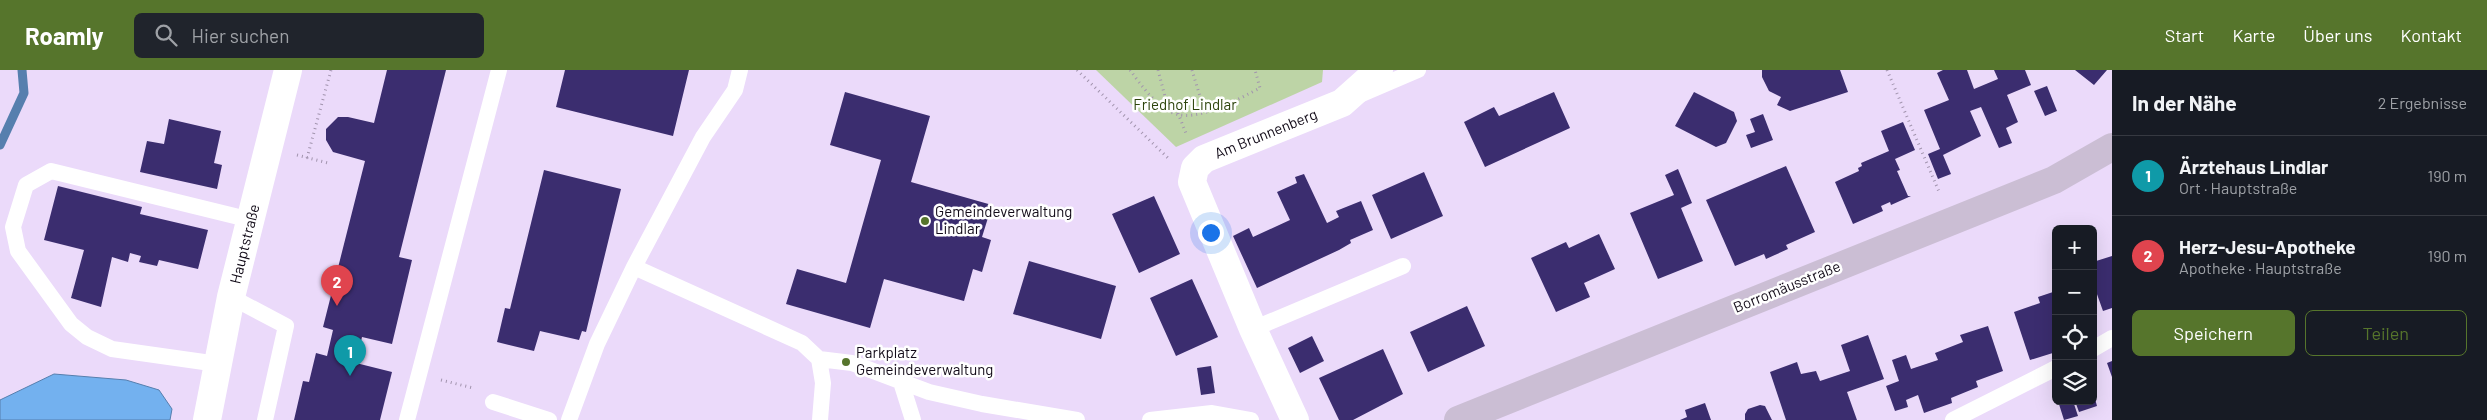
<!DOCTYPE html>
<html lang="de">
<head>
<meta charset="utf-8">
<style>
  :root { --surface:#171b24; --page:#20242c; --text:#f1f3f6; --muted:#9ea1a6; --line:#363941; --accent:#56752c }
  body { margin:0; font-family:Barlow,sans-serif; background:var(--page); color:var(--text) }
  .controls { position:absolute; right:15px; bottom:15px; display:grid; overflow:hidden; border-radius:8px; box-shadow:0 5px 20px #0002 }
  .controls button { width:45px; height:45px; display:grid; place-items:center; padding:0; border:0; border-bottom:1px solid var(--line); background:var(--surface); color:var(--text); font:25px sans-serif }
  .you { position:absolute; left:1210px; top:162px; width:18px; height:18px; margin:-12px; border:4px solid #fff; border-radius:50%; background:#1a73e8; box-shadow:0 0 0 8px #1a73e833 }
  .badge { display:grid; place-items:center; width:32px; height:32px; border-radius:50%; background:var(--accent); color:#fff; font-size:16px; font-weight:700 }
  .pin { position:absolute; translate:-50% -41px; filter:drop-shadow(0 1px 2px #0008) }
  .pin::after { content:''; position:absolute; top:26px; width:18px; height:15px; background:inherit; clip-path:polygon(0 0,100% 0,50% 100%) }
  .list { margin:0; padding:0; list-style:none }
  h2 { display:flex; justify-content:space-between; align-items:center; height:65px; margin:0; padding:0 20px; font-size:21px }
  h2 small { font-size:16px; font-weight:400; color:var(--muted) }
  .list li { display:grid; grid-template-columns:32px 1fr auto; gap:15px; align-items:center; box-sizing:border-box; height:80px; padding:0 20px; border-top:1px solid var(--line) }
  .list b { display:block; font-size:19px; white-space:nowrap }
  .list p { margin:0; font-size:16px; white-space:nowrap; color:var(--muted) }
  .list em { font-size:16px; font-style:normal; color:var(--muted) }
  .actions { display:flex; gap:10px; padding:15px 20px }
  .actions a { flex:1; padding:11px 0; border:1px solid var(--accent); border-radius:8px; text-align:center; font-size:18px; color:var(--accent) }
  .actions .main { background:var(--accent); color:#fff }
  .icon { flex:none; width:28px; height:28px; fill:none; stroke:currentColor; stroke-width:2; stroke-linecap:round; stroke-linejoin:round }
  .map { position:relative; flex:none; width:2112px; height:350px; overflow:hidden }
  header { display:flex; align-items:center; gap:30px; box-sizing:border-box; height:70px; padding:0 25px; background:var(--accent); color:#fff }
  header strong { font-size:24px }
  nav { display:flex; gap:28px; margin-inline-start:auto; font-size:18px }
  .search { width:350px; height:45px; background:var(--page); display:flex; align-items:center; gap:12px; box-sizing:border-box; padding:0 18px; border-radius:8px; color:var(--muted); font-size:19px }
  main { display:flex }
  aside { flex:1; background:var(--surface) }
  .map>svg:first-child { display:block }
</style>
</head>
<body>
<header>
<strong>Roamly</strong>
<div class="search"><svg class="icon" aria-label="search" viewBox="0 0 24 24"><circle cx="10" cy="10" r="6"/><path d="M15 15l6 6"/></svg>Hier suchen</div>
<nav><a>Start</a><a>Karte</a><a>Über uns</a><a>Kontakt</a></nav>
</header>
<main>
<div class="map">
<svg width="2112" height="350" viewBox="0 0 2112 350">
  <rect width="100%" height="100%" fill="#ebdafa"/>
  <!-- green -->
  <path fill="#bdd4a6" d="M1096,0H1323L1322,12L1176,77Z"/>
  <!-- water -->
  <path fill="#73b1ef" stroke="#567fae" d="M54,304L126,310L159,320L172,339L170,350H0V330Z"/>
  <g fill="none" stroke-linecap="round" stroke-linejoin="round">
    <!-- stream -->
    <path stroke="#567fae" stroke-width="9" d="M0,75L24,23L22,0"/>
  </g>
  <!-- building -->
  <path fill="#3b2d6f" d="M387,0H446L399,187L412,190L392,274L362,267L356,293L392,302L380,350H294L303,311L309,312L316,283L327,286L333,260L323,257L365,91L333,82L326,70V59L338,47H348L374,53Z
    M565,0H689L673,66L556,37Z
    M1762,0H1840L1848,22L1790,41L1777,35L1781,27L1769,21L1762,7Z
    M1943,0H1967L1974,19L1998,9L1994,0H2025L2031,15L2007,25L2018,52L2006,58L2012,73L1999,78L1981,37L1970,41L1981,66L1943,85L1951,104L1938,109L1928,84L1940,79L1924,40L1949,30L1937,3Z
    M2075,0H2107L2094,15Z
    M2047,16L2057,41L2045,46L2034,21Z
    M845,22L930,46L911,112L992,135L982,167L991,170L982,202L973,199L964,231L884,209L870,258L786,234L797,199L846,213L881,90L830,75Z
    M1554,22L1570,58L1485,97L1464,52L1494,37L1499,46Z
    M1694,22L1734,42L1737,51L1726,73L1716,77L1675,56Z
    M1763,44L1773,70L1751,78L1746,65L1755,62L1750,49Z
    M169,49L221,61L214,93L222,95L217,119L140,102L147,71L164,74Z
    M1903,52L1915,80L1895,89L1900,100L1897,101L1908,126H1911L1891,135L1890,132L1881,136L1883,141L1853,154L1835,112L1859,101L1858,98L1862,96L1861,93L1889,81L1881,61Z
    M1786,96L1815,162L1786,175L1788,179L1766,189L1764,184L1735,196L1706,130Z
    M1678,99L1692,133L1681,138L1703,191L1658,209L1630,143L1674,125L1665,105Z
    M544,100L621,119L586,262L582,261L579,270L540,261L534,281L497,272L505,238L510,239Z
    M1424,102L1443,146L1391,169L1372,125Z
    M1304,104L1327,153L1339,147L1336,141L1361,131L1373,160L1350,170L1351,173L1339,180L1257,218L1233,166L1249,158L1253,167L1290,150L1277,122L1297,113L1295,107Z
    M58,116L142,137L140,144L208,160L198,199L159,190L157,196L139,192L141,186L130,183L128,192L112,187L101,237L71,228L84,180L44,170Z
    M1154,126L1180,184L1139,203L1112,144Z
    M1599,164L1615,199L1584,213L1590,227L1556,242L1531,188L1566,172L1569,178Z
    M2112,186V238L2103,241L2093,213V192Z
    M1029,191L1116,216L1101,269L1013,244Z
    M1192,209L1218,267L1176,286L1150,228Z
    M2056,221V282L2030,290L2014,242L2040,233L2038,227Z
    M1467,236L1485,276L1428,302L1410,262Z
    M1988,256L2003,301L1976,311L1978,317L1951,328L1952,333L1924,343L1918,325L1906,330L1908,337L1895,341L1886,316L1899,311L1892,290L1906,285L1911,299L1938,290L1935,283L1963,272L1960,265Z
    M1868,265L1884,309L1847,322L1857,350H1786L1770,302L1797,292L1801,304L1816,301L1820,311L1850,301L1841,275Z
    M1312,266L1324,291L1300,303L1288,278Z
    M1383,279L1403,324L1353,350H1339L1319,308Z
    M2112,291V307L2107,293Z
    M1211,296L1215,323L1201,325L1197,298Z
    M2094,325L2097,336L2079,342L2075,331H2093Z
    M2058,331H2073L2078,346L2064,350Z
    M1705,333L1711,350H1680L1687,347L1685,340Z
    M1760,335L1765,336L1772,350H1745V344L1748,339Z"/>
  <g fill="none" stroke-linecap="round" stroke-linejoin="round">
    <!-- path -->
    <path stroke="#a294ae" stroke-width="3" stroke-dasharray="1 4" stroke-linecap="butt" d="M1077,0L1168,88
      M1130,0C1141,15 1155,35 1173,43C1198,53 1238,29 1260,18L1255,0
      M1158,0L1168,38
      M1192,0L1205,43
      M1887,0L1940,124
      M1178,43L1187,66
      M297,85L328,93
      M307,88L331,0
      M441,310L473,318"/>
    <!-- lane -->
    <path stroke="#fff" stroke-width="16" d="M1362,24L1418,0
      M634,197L802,273L819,289L823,313L820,350
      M231,227L286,256L265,350
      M1253,259L1403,196
      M2093,279L2112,268
      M819,289L852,293L929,322L982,334L1077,350
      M218,294L112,279L87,267L71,254L18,181L13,157L26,115L51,101L251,150
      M901,312L913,350
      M493,332L549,350
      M407,350L499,0
      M569,350L597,274L634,197L703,67L735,20L740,0
      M1150,350L1212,343L1251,350
      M1953,350L2056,298"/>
    <!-- street -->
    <path stroke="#fff" stroke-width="28" d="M207,350L231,227L288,0
      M1295,350L1253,259L1192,112L1195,98L1204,89L1342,33L1379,0"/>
    <!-- secondary -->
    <path stroke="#cbbed4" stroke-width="28" d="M1458,350L2054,110L2112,77"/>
  </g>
  <!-- markers -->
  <g fill="#56752c" stroke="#fff" stroke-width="2">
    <circle cx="925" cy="151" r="5"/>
    <circle cx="846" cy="292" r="5"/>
  </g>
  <g text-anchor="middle" stroke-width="5" stroke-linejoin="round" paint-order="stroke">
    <!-- park labels -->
    <g font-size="15" fill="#2d440c" stroke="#fff">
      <text x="1185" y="40">Friedhof Lindlar</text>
    </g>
    <!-- street labels -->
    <g font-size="15" fill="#120b18" stroke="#fff">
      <text transform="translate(1266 64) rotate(-22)" y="5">Am Brunnenberg</text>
      <text transform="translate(245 174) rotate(-76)" y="5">Hauptstraße</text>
      <text transform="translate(1787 217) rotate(-22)" y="5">Borromäusstraße</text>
    </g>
    <!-- poi labels -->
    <g font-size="15" fill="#120b18" stroke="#fff" text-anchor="start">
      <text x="935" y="147">Gemeindeverwaltung<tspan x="935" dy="17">Lindlar</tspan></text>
      <text x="856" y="288">Parkplatz<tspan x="856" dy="17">Gemeindeverwaltung</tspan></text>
    </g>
  </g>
</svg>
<div class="controls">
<button>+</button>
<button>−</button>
<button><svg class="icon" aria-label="locate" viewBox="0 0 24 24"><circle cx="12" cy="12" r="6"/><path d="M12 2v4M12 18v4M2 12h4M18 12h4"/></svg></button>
<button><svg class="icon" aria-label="layers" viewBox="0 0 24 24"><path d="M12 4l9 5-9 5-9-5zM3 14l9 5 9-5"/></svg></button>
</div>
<div class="you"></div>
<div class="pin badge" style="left:350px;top:306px;background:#0f9aa8">1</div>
<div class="pin badge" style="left:337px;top:236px;background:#e0444e">2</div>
</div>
<aside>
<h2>In der Nähe<small>2 Ergebnisse</small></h2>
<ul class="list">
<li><span class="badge" style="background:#0f9aa8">1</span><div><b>Ärztehaus Lindlar</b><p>Ort · Hauptstraße</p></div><em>190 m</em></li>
<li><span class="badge" style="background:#e0444e">2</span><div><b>Herz-Jesu-Apotheke</b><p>Apotheke · Hauptstraße</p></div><em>190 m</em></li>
</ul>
<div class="actions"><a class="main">Speichern</a><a>Teilen</a></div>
</aside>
</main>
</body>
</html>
